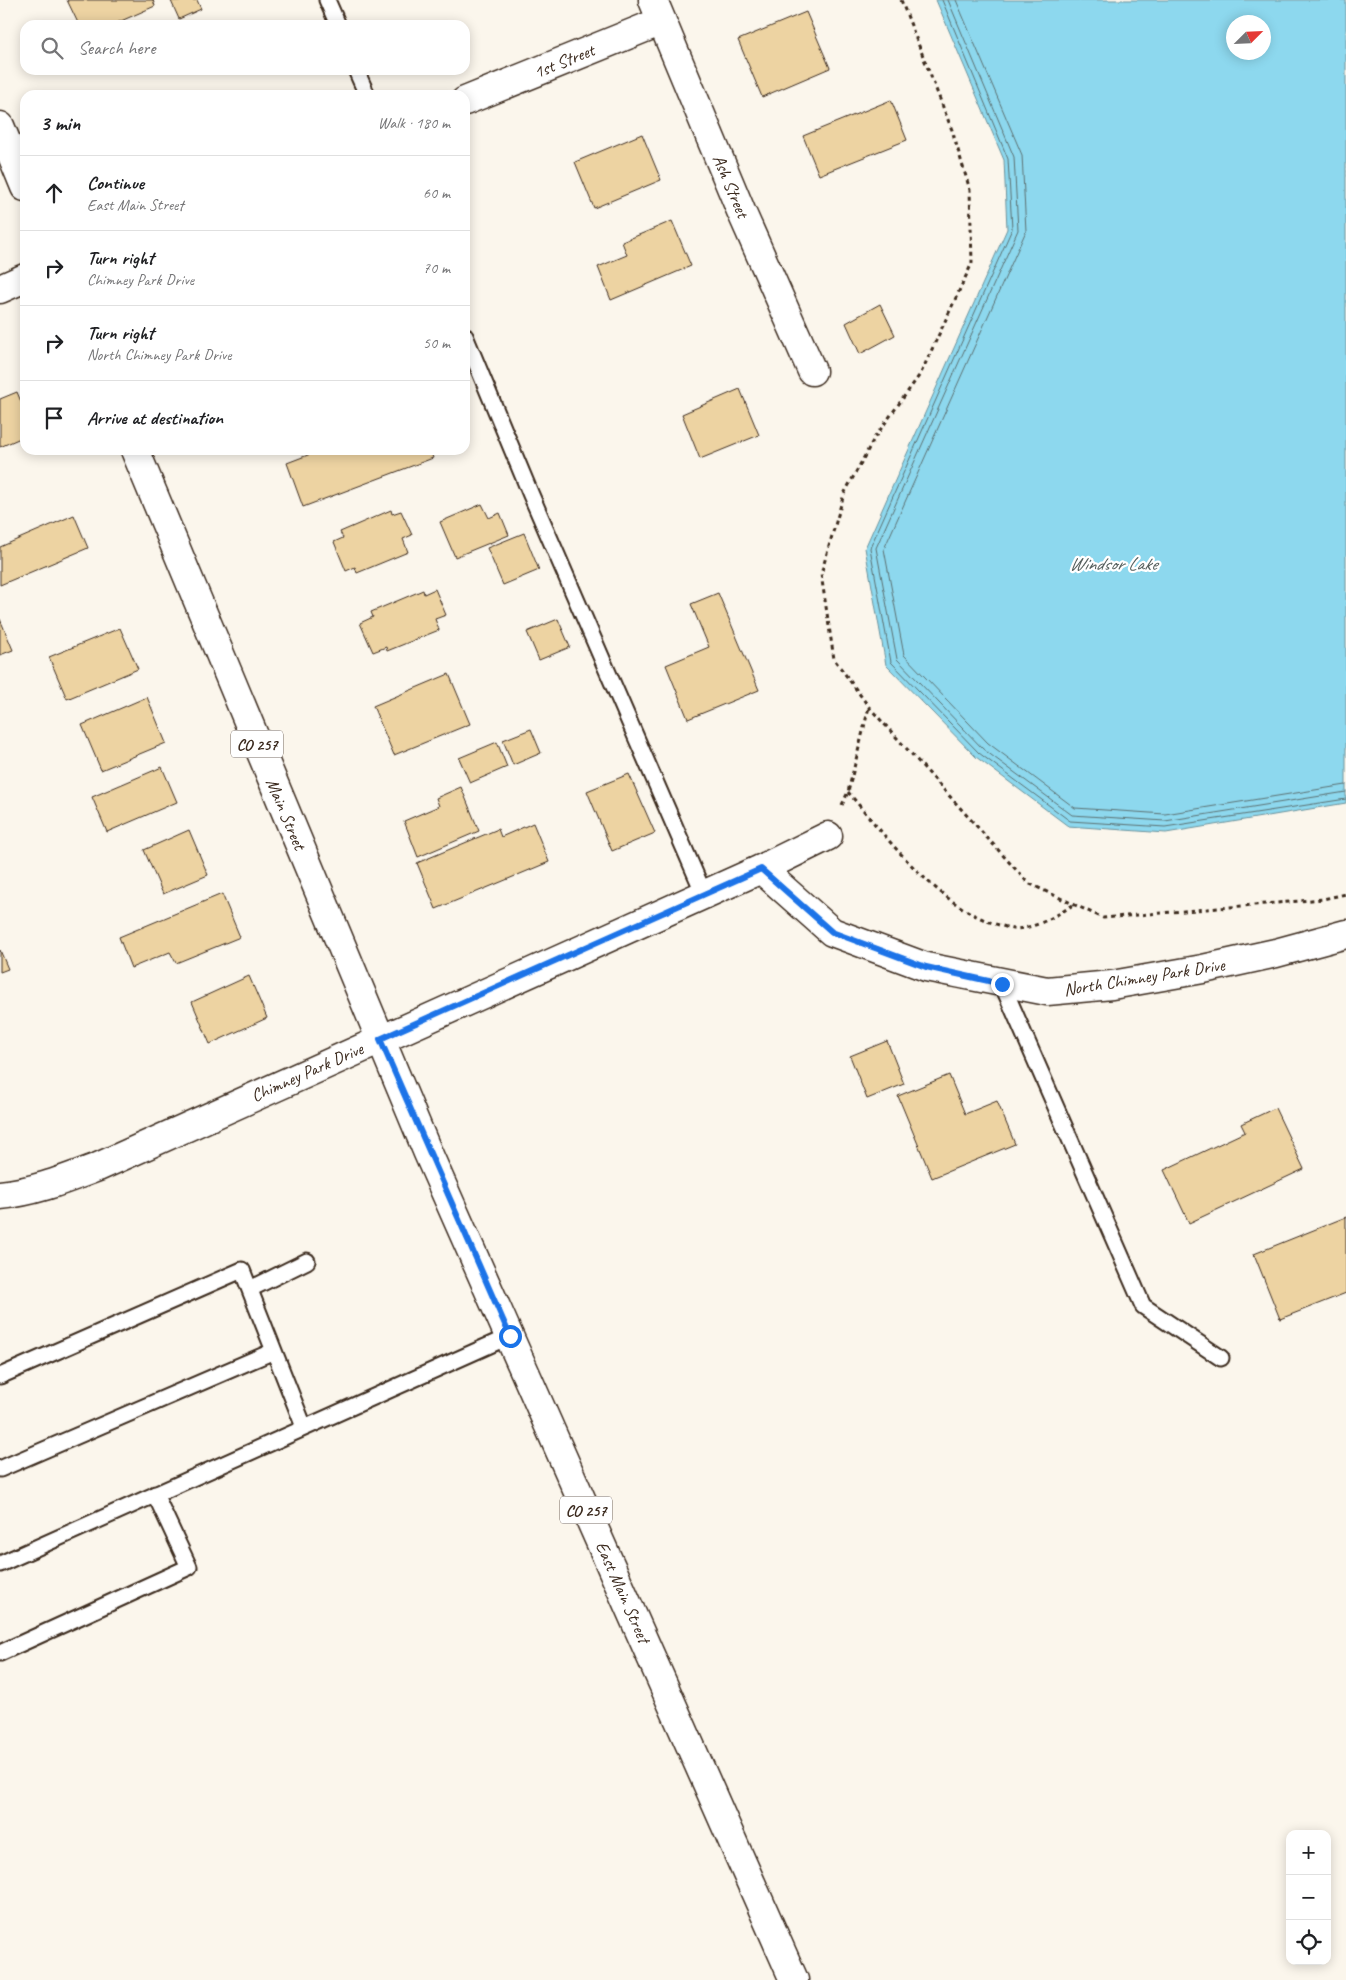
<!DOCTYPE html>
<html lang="en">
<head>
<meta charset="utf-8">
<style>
  :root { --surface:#fff; --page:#f2f2f2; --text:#202124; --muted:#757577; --line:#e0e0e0 }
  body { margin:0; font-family:Caveat,sans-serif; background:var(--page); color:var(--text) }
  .controls { position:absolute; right:15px; bottom:15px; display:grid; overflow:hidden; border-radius:10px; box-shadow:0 2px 12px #0003 }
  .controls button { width:45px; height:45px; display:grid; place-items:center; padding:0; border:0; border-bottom:1px solid var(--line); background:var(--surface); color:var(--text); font:25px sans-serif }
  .compass { position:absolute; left:1226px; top:15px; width:45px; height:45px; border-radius:50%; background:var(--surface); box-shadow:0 2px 12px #0003; rotate:66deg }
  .stop { position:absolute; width:15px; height:15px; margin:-11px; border:4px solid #1a73e8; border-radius:50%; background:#fff }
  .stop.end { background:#1a73e8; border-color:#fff; box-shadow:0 1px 5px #0008 }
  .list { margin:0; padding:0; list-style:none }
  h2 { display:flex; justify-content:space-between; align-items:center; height:65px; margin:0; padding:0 20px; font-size:21px }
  h2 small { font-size:16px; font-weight:400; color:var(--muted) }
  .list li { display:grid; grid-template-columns:32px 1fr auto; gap:15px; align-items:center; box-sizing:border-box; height:75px; padding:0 20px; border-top:1px solid var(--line) }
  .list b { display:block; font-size:19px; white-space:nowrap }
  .list p { margin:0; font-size:16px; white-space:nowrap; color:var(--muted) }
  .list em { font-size:16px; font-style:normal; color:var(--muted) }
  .icon { flex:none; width:28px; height:28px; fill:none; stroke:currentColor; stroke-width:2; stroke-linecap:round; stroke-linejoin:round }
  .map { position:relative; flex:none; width:1346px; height:1980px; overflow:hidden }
  .search { position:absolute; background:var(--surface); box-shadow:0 2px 12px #0003; left:20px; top:20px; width:450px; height:55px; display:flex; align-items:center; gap:12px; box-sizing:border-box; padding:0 18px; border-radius:15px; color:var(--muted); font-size:19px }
  .panel { position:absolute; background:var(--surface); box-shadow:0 2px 12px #0003; left:20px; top:90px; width:450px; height:365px; border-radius:15px }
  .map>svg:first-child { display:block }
</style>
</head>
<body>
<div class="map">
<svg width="1346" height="1980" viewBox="0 0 1346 1980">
  <rect width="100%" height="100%" fill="#fbf6ec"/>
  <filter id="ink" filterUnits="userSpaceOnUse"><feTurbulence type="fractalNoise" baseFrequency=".02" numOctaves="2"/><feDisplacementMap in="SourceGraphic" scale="10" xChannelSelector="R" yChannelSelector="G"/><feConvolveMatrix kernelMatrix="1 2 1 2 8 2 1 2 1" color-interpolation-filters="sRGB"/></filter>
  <g filter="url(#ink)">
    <!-- water -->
    <path fill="#8dd8ee" stroke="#6c929b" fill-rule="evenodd" d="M936,0H1346V803L1166,833L1068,826L976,757L886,665L865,548L1007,229L1004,160ZM1234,22H1264V52H1234Z"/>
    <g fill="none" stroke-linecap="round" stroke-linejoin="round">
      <!-- shore -->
      <path stroke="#5c7071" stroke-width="1" d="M942,0L1008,159L1012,229L870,548L891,662L979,753L1070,821L1165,827L1346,799
        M948,0L1014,157L1018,230L876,548L897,659L983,749L1072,815L1165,821L1346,792
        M956,0L1022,155L1026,231L884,549L904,655L988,743L1075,808L1165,814L1346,785"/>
    </g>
    <!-- building -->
    <path fill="#edd3a2" stroke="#3b2a1e" d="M67,0H153L155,6L112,25H79Z
      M197,0L201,9L179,19L171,1Z
      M806,12L830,68L762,97L738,40Z
      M891,100L907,140L819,175L803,136Z
      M642,134L661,180L594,208L575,162Z
      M672,221L691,266L611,300L598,267L627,255L622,242Z
      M880,304L895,335L860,354L846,323Z
      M740,389L759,435L700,459L682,414Z
      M17,392L25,411V436L0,447V399Z
      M321,450H430L433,458L303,507L287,463Z
      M482,504L489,518L500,513L509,535L455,557L440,522Z
      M391,510L392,514L401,511L412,535L403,539L408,552L357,573L355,567L346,571L334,542L343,538L340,532Z
      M74,515L88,548L0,585V547Z
      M524,533L539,570L503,585L487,548Z
      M435,589L446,615L435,619L439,630L387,651L386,647L373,652L360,623L373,617L371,612L423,590L424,594Z
      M718,593L759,690L688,719L666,665L709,647L691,604Z
      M0,619L13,650L0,655Z
      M558,619L570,647L539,660L527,632Z
      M120,628L138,669L67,699L49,657Z
      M449,674L470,724L394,755L373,706Z
      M147,697L166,743L101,770L82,725Z
      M531,729L541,753L513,765L503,740Z
      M497,742L507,767L470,783L459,758Z
      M162,767L177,802L107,832L92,797Z
      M629,774L655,833L612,851L587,791Z
      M461,787L479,831L418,857L404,821L439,806L436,798Z
      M533,823L549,862L436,909L417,863L498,829L501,837Z
      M189,830L208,875L163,894L144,850Z
      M222,894L240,937L176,963L170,952L131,968L119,937Z
      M0,950L8,969L0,972Z
      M249,976L267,1018L210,1044L192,1002Z
      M887,1041L904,1084L867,1099L850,1056Z
      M949,1075L965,1114L997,1101L1015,1144L932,1178L898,1096Z
      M1275,1108L1304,1169L1189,1223L1164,1170L1245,1132L1241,1124Z
      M1346,1217V1293L1280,1319L1254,1254Z"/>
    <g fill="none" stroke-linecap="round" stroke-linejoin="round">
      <!-- lane casing -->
      <g stroke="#3b2a1e" stroke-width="19">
        <path id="lane" d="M327,0L338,25
          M356,70L367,95
          M465,336L531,495L704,894
          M1002,984L1143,1306L1221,1358
          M250,1289L307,1261
          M0,1376L242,1270L304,1427
          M0,1469L274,1351
          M0,1564L510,1336
          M0,1653L189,1567L155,1494"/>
      </g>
      <!-- street casing -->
      <g stroke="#3b2a1e" stroke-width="31">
        <path id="street" d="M653,0L741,211L812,371
          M465,101L662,21
          M0,289L25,278
          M761,869L832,932L926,967L1047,991L1112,985L1203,969L1276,953L1346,934
          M0,1195C34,1192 66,1179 98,1167L761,869L828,836"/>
      </g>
      <!-- primary casing -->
      <g stroke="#3b2a1e" stroke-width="31">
        <path id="primary" d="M0,126L25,187
          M135,450L428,1153L794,1980"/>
      </g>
      <!-- path -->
      <path stroke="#3b2a1e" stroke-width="3" stroke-dasharray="4 4" stroke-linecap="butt" d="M901,0L952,130L970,190L972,263L921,373L875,437L844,494L821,574L834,659L869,707L1028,883L1103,918L1323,899L1346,894
        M848,792C887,838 939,908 999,925C1004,926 1012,930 1017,929C1038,927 1056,916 1073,905
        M842,805L848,792L869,707"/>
      <!-- lane -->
      <use href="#lane" stroke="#fff" stroke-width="15"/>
      <!-- street -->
      <use href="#street" stroke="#fff" stroke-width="28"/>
      <!-- primary -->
      <use href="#primary" stroke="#fff" stroke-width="28"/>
    </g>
  </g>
  <g fill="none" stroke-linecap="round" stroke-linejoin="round" filter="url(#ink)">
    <!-- route -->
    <path stroke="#1a73e8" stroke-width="6" d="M510,1336L380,1039L761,869L832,932L926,967L1002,984"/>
  </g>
  <g text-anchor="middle" stroke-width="4.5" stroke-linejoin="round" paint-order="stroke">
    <!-- shield labels -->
    <g fill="#fff" stroke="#766a62" stroke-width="1">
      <rect x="231" y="730.5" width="52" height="27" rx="4"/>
      <rect x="560" y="1496.5" width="52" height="27" rx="4"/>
    </g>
    <g font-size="16" font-weight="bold" fill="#3b2a1e">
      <text x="257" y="750">CO 257</text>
      <text x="586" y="1516">CO 257</text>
    </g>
    <!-- street labels -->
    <g font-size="18" fill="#3b2a1e" stroke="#fff">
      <text transform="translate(564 61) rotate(-22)" y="6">1st Street</text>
      <text transform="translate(731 186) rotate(67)" y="6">Ash Street</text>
      <text transform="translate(286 814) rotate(67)" y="6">Main Street</text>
      <text transform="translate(1144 977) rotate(-9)" y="6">North Chimney Park Drive</text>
      <text transform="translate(307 1072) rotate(-24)" y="6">Chimney Park Drive</text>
      <text transform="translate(623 1592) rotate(66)" y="6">East Main Street</text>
    </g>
    <!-- water labels -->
    <g font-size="19" font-style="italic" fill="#545e5c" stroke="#fff">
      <text x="1113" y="570">Windsor Lake</text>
    </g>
  </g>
</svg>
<div class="controls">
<button>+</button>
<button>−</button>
<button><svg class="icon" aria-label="locate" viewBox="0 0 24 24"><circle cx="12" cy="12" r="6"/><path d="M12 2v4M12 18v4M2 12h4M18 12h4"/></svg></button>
</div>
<svg class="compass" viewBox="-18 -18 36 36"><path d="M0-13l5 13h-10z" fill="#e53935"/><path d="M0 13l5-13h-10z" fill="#757577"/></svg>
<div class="stop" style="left:510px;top:1336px"></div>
<div class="stop end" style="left:1002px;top:984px"></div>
<div class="search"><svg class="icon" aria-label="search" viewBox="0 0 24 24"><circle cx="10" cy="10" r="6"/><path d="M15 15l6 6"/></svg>Search here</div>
<section class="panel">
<h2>3 min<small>Walk · 180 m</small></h2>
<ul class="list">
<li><svg class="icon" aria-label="ahead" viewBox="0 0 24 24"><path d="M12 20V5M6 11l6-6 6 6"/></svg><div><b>Continue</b><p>East Main Street</p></div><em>60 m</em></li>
<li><svg class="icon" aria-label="right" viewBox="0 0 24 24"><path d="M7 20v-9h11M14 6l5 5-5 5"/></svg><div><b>Turn right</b><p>Chimney Park Drive</p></div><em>70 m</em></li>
<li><svg class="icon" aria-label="right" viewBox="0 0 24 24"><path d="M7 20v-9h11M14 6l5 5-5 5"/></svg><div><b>Turn right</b><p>North Chimney Park Drive</p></div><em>50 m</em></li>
<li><svg class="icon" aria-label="arrive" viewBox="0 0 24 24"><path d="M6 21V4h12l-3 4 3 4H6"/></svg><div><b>Arrive at destination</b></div></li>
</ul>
</section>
</div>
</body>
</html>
